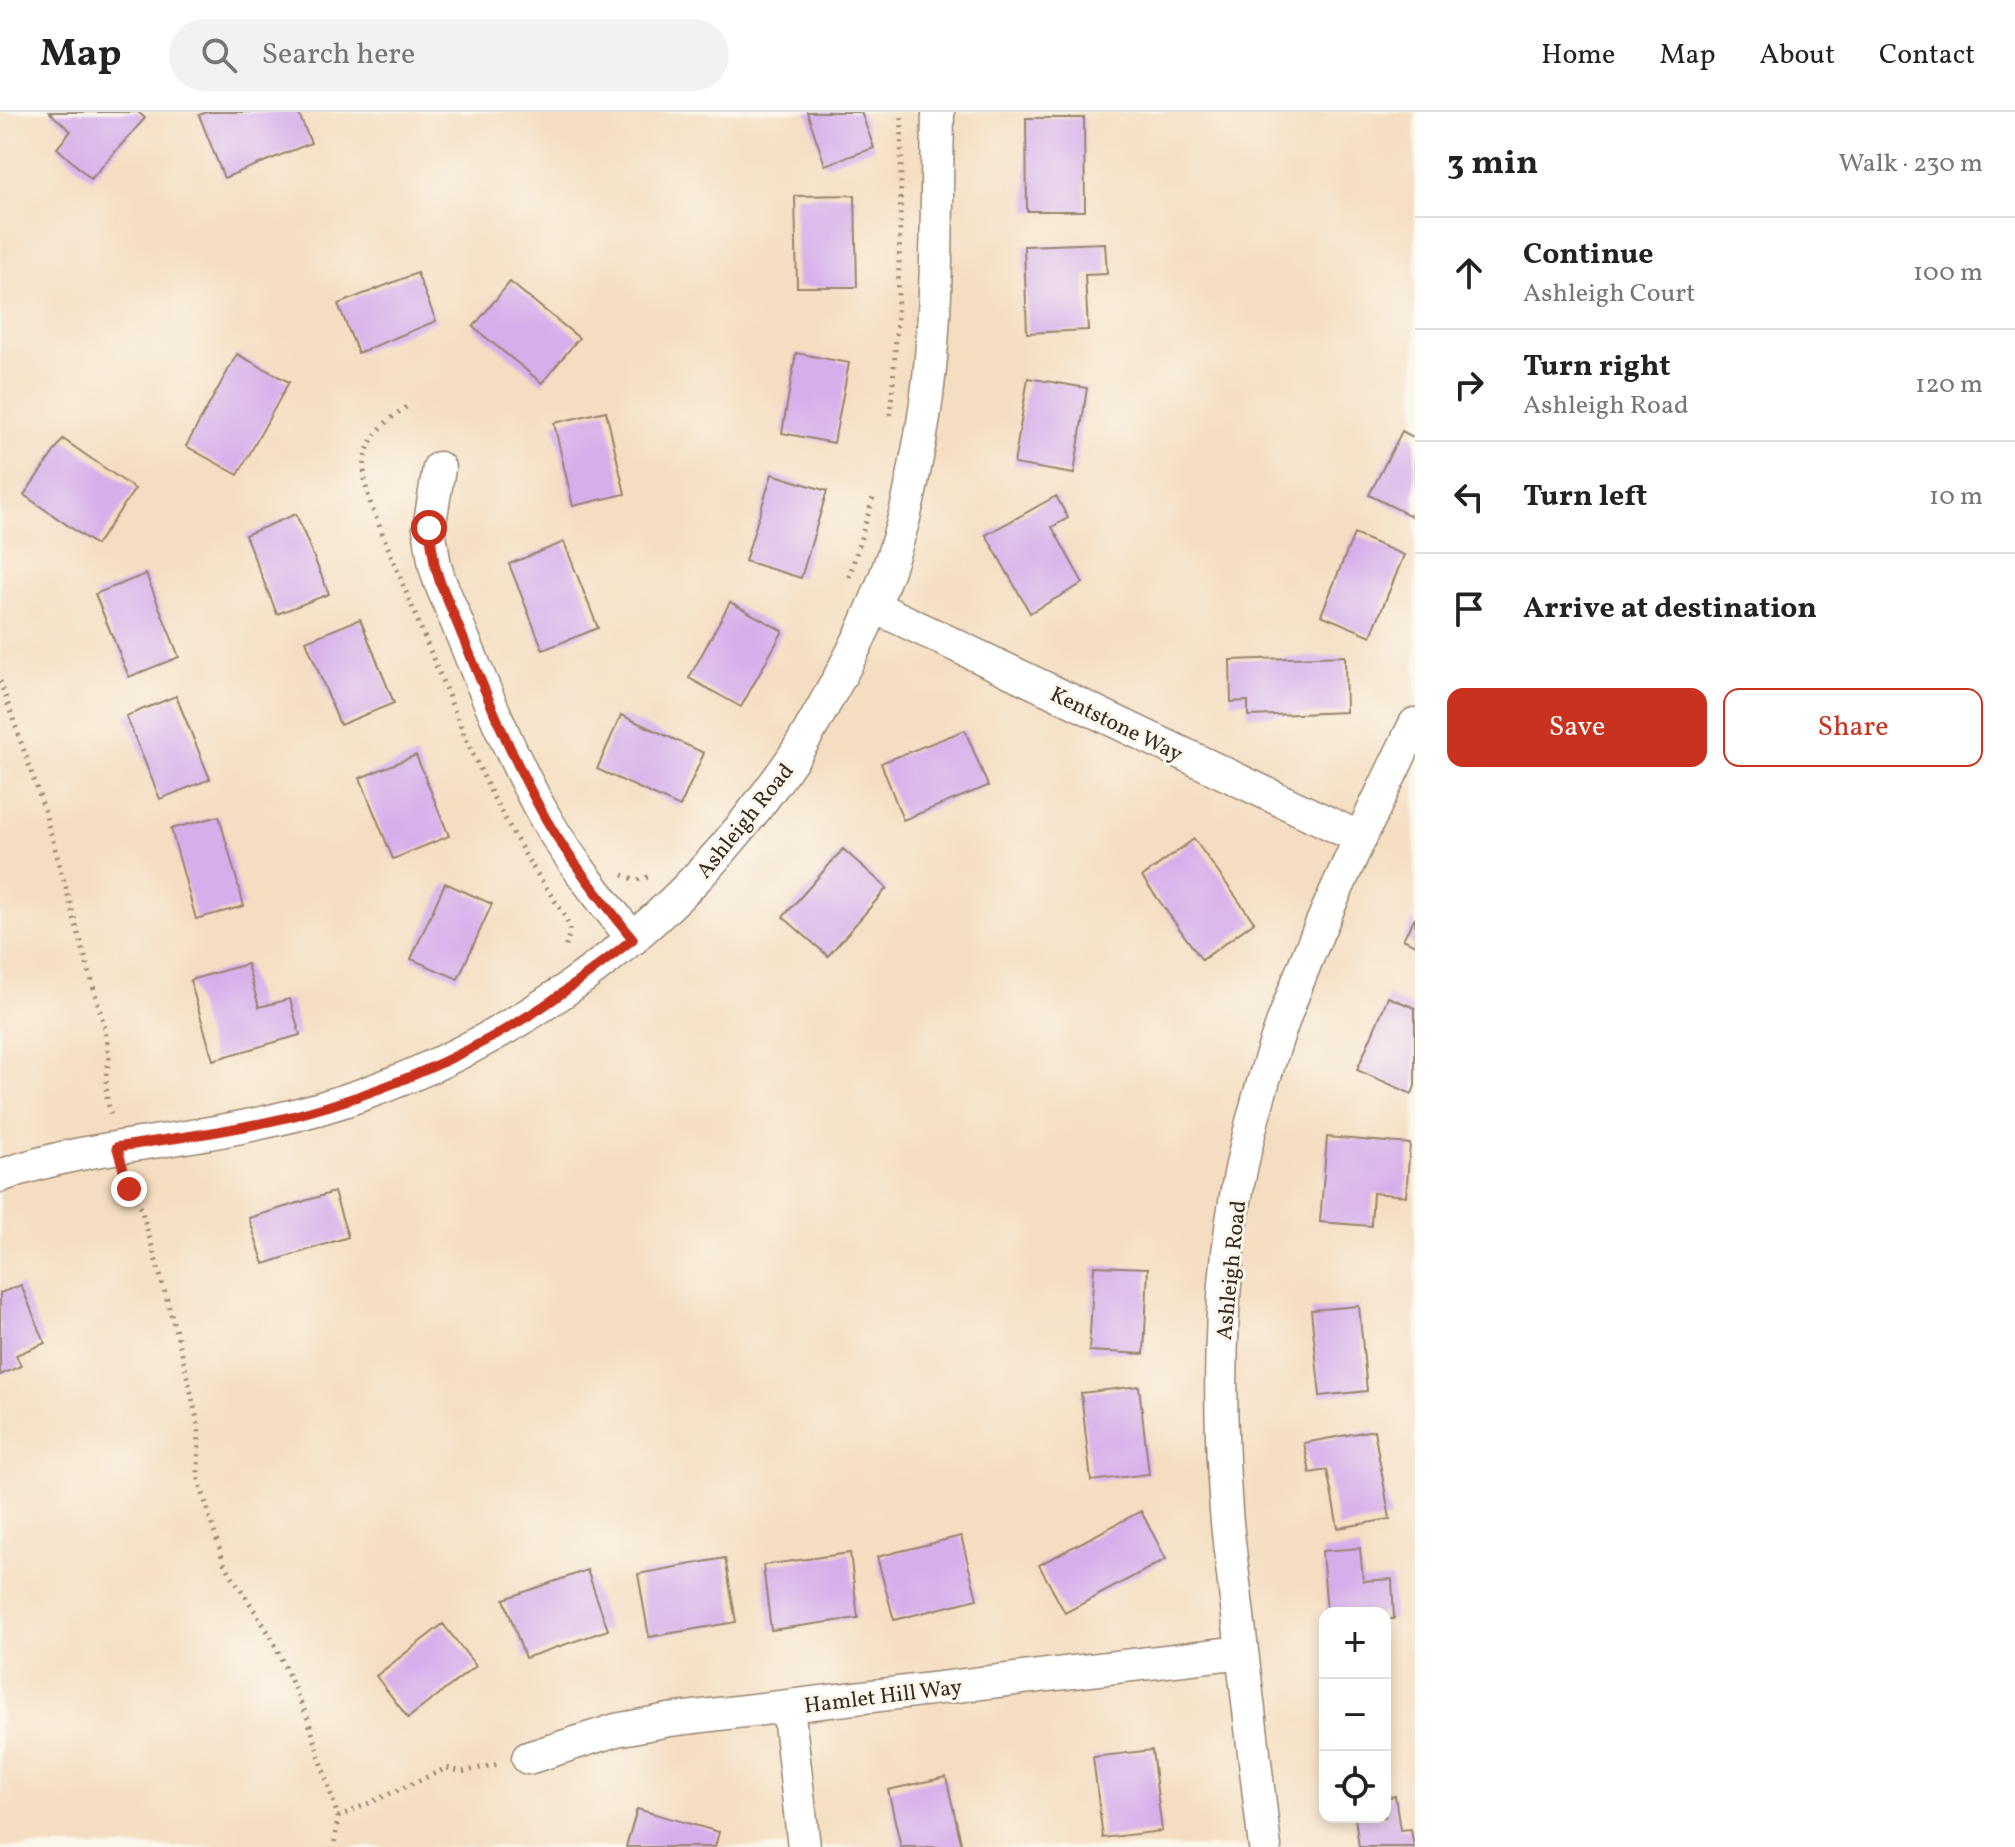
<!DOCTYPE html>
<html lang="en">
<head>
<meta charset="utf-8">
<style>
  :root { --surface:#fff; --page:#f2f2f2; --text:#222; --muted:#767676; --line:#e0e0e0; --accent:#c8321e }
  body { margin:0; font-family:Vollkorn,serif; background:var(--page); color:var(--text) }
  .controls { position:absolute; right:24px; bottom:24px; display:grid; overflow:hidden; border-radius:16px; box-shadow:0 4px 12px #0003 }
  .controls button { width:72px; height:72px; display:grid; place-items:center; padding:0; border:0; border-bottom:2px solid var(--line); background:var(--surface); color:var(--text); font:40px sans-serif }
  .stop { position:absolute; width:24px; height:24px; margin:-18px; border:6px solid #c8321e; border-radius:50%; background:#fff }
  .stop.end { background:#c8321e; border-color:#fff; box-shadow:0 2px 8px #0008 }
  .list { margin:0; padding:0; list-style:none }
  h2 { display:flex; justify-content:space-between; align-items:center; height:104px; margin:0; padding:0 32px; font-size:34px }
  h2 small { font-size:26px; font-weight:400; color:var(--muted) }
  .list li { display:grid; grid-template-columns:52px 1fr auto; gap:24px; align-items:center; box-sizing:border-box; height:112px; padding:0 32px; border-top:2px solid var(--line) }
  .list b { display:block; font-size:30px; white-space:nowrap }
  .list p { margin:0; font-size:26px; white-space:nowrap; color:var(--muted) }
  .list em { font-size:26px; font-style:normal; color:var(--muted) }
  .actions { display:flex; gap:16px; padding:24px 32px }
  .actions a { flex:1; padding:18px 0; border:2px solid var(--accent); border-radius:16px; text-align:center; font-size:28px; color:var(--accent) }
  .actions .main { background:var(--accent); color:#fff }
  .icon { flex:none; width:44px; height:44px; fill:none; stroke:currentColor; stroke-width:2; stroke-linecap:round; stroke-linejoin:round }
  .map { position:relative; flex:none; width:1415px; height:1735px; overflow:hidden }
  header { display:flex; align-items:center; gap:48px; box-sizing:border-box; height:112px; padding:0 40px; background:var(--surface); border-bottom:2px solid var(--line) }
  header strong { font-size:38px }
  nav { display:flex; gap:44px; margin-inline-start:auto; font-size:28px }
  .search { width:560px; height:72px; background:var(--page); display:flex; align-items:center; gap:20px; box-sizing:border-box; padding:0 28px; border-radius:44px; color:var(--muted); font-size:30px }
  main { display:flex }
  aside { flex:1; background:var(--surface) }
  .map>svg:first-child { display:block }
</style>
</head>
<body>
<header>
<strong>Map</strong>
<div class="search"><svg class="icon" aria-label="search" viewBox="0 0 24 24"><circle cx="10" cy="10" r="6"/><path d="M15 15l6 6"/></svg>Search here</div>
<nav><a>Home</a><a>Map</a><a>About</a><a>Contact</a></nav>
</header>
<main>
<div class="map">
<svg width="1415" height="1735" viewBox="0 0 1415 1735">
  <rect width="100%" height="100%" fill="#fbf7ec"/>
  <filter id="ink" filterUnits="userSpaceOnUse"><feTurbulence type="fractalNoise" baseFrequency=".0125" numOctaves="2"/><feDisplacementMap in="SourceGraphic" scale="16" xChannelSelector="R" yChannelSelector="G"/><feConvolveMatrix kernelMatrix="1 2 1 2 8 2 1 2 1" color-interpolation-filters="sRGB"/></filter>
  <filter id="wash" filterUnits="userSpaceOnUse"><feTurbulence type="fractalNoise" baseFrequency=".006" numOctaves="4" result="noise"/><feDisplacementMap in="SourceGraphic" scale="32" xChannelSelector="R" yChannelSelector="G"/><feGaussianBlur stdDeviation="1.8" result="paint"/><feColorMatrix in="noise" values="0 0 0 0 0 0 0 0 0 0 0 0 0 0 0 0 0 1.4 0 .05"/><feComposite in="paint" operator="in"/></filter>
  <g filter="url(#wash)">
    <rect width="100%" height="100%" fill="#f4ddc0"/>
    <g id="blocks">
      <!-- building -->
      <path fill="#d5afeb" d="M49,0H138L145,6L91,67L57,36L71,19Z
        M207,0H298L311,31L224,66L199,3Z
        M807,0H861L874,36L825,53Z
        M1026,6H1084L1085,99H1027Z
        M855,83L857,175H797L795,84Z
        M1105,131L1107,162L1085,163L1088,218L1027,221L1024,134Z
        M417,161L436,209L358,241L338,192Z
        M510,170L579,226L542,271L473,215Z
        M796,241L849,251L834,331L782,321Z
        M237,242L289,270L238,363L186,334Z
        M1028,266L1087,276L1074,362L1014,352Z
        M606,299L625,382L573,394L554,311Z
        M1402,319L1415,326V406L1369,383Z
        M63,327L135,377L96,433L24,383Z
        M772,362L827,379L801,466L745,449Z
        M1056,384L1068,406L1052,415L1083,471L1030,501L986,423Z
        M296,402L329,482L277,502L245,423Z
        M1354,422L1404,443L1371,524L1321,503Z
        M564,430L598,516L543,538L509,452Z
        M146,462L179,545L129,565L95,482Z
        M730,490L783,519L741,595L689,566Z
        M360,507L394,591L340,613L306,529Z
        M1345,544L1346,600L1248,604V589L1231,590L1230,548Z
        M176,584L210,667L160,687L126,604Z
        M621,603L704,641L680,695L597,657Z
        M965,618L988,674L903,708L881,651Z
        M416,643L449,724L393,747L360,666Z
        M219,704L244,794L196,807L171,717Z
        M1194,727L1254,810L1202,848L1142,765Z
        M843,737L887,776L828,844L783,805Z
        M445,771L492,792L458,867L411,847Z
        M1415,805V833L1403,827Z
        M247,852L259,895L290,887L300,923L213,948L190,868Z
        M1388,885L1415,896V974L1412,982L1357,958Z
        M1327,1025L1410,1032L1406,1084L1373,1081L1371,1114L1320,1110Z
        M334,1080L348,1125L264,1152L249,1106Z
        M1094,1154L1148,1156L1144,1242L1089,1239Z
        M21,1173L45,1231L16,1243L21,1254L0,1263V1181Z
        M1359,1194L1367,1279L1320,1284L1311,1198Z
        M1139,1274L1149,1362L1091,1369L1081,1281Z
        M1374,1318L1390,1407L1338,1416L1327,1358L1310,1361L1304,1331Z
        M1141,1399L1166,1447L1065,1501L1039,1453Z
        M961,1424L977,1487L894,1508L877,1445Z
        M1360,1436L1363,1469L1392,1467L1394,1507H1385V1501H1327L1322,1439Z
        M850,1441L858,1506L771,1518L763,1453Z
        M725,1446L736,1510L649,1525L638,1462Z
        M587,1458L608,1518L525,1546L504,1487Z
        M443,1512L476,1554L408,1606L376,1564Z
        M1152,1638L1162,1719L1103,1726L1093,1645Z
        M946,1665L962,1735H901L888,1678Z
        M1395,1684L1400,1718L1411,1717L1414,1735H1359L1355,1705H1385V1686Z
        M637,1697L719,1720L715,1735H626Z"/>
    </g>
  </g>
  <g filter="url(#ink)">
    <use href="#blocks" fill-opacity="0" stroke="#98846f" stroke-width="2"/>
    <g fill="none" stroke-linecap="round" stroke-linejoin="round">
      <!-- minor casing -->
      <g stroke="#98846f" stroke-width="35">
        <path id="minor" d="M439,356L429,416L435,454L440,470C474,550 504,633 547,709C572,751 603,789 633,827
          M875,495L1360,726
          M0,1064C58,1043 113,1036 173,1027C236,1017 300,1005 361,983C521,926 662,823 763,687C774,672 786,657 796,641C806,626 815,609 824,593C862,527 893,459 909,385C915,356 921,327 925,298C939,200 936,99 938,0
          M788,1594L804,1735
          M528,1646L616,1618L669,1608L1242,1540
          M1265,1735C1257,1661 1248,1587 1239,1513C1235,1475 1229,1437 1226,1399C1219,1303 1218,1205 1232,1109C1257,933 1338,771 1415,612"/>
      </g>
      <!-- path -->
      <path stroke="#98846f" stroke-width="5" stroke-dasharray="2 6" stroke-linecap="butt" d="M406,295C364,324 356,348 372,396L465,625L492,683L528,748L563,801L569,814V823L565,837
        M890,303C900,202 900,101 902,0
        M849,465L874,383
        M0,569L44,697L105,917L109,947L106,965L107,986L111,1005
        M623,763L637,768L652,764
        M125,1066L129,1077L141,1096L182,1241L199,1316L198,1364L210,1406L224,1451L272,1526L308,1607L338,1705L334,1735
        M338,1705L447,1656L462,1660L499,1652"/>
      <!-- minor -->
      <use href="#minor" stroke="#fff" stroke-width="32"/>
    </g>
  </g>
  <g fill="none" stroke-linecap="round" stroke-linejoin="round" filter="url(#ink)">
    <!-- route -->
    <path stroke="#c8321e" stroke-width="10" d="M129,1077L117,1035C177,1026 238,1018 297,1003C380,981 462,946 536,899C570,877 601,852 633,827C603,789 572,751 547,709C504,633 474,550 440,470L435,454L429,416"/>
  </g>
  <g text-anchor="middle" stroke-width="6" stroke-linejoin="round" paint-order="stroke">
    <!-- street labels -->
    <g font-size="22" fill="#3b2a1e" stroke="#fbf7ec">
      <text transform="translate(1117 611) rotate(26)" y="8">Kentstone Way</text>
      <text transform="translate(744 708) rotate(-51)" y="8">Ashleigh Road</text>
      <text transform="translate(1230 1158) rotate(-84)" y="8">Ashleigh Road</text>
      <text transform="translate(883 1583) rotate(-7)" y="8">Hamlet Hill Way</text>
    </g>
  </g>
</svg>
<div class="controls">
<button>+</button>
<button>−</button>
<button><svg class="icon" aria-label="locate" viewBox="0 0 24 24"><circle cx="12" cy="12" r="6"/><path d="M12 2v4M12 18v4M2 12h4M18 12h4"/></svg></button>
</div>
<div class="stop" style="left:429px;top:416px"></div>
<div class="stop end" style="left:129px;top:1077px"></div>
</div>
<aside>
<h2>3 min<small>Walk · 230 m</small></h2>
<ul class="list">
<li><svg class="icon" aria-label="ahead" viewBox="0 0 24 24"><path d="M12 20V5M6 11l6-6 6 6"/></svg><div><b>Continue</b><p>Ashleigh Court</p></div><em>100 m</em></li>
<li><svg class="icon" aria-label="right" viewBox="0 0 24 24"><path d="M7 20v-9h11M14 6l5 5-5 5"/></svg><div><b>Turn right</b><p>Ashleigh Road</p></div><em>120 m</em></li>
<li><svg class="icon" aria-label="left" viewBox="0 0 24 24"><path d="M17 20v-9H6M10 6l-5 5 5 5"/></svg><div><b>Turn left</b></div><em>10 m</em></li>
<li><svg class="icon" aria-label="arrive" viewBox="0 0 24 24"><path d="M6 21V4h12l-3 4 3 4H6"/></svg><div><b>Arrive at destination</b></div></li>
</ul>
<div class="actions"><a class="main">Save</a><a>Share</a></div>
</aside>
</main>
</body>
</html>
